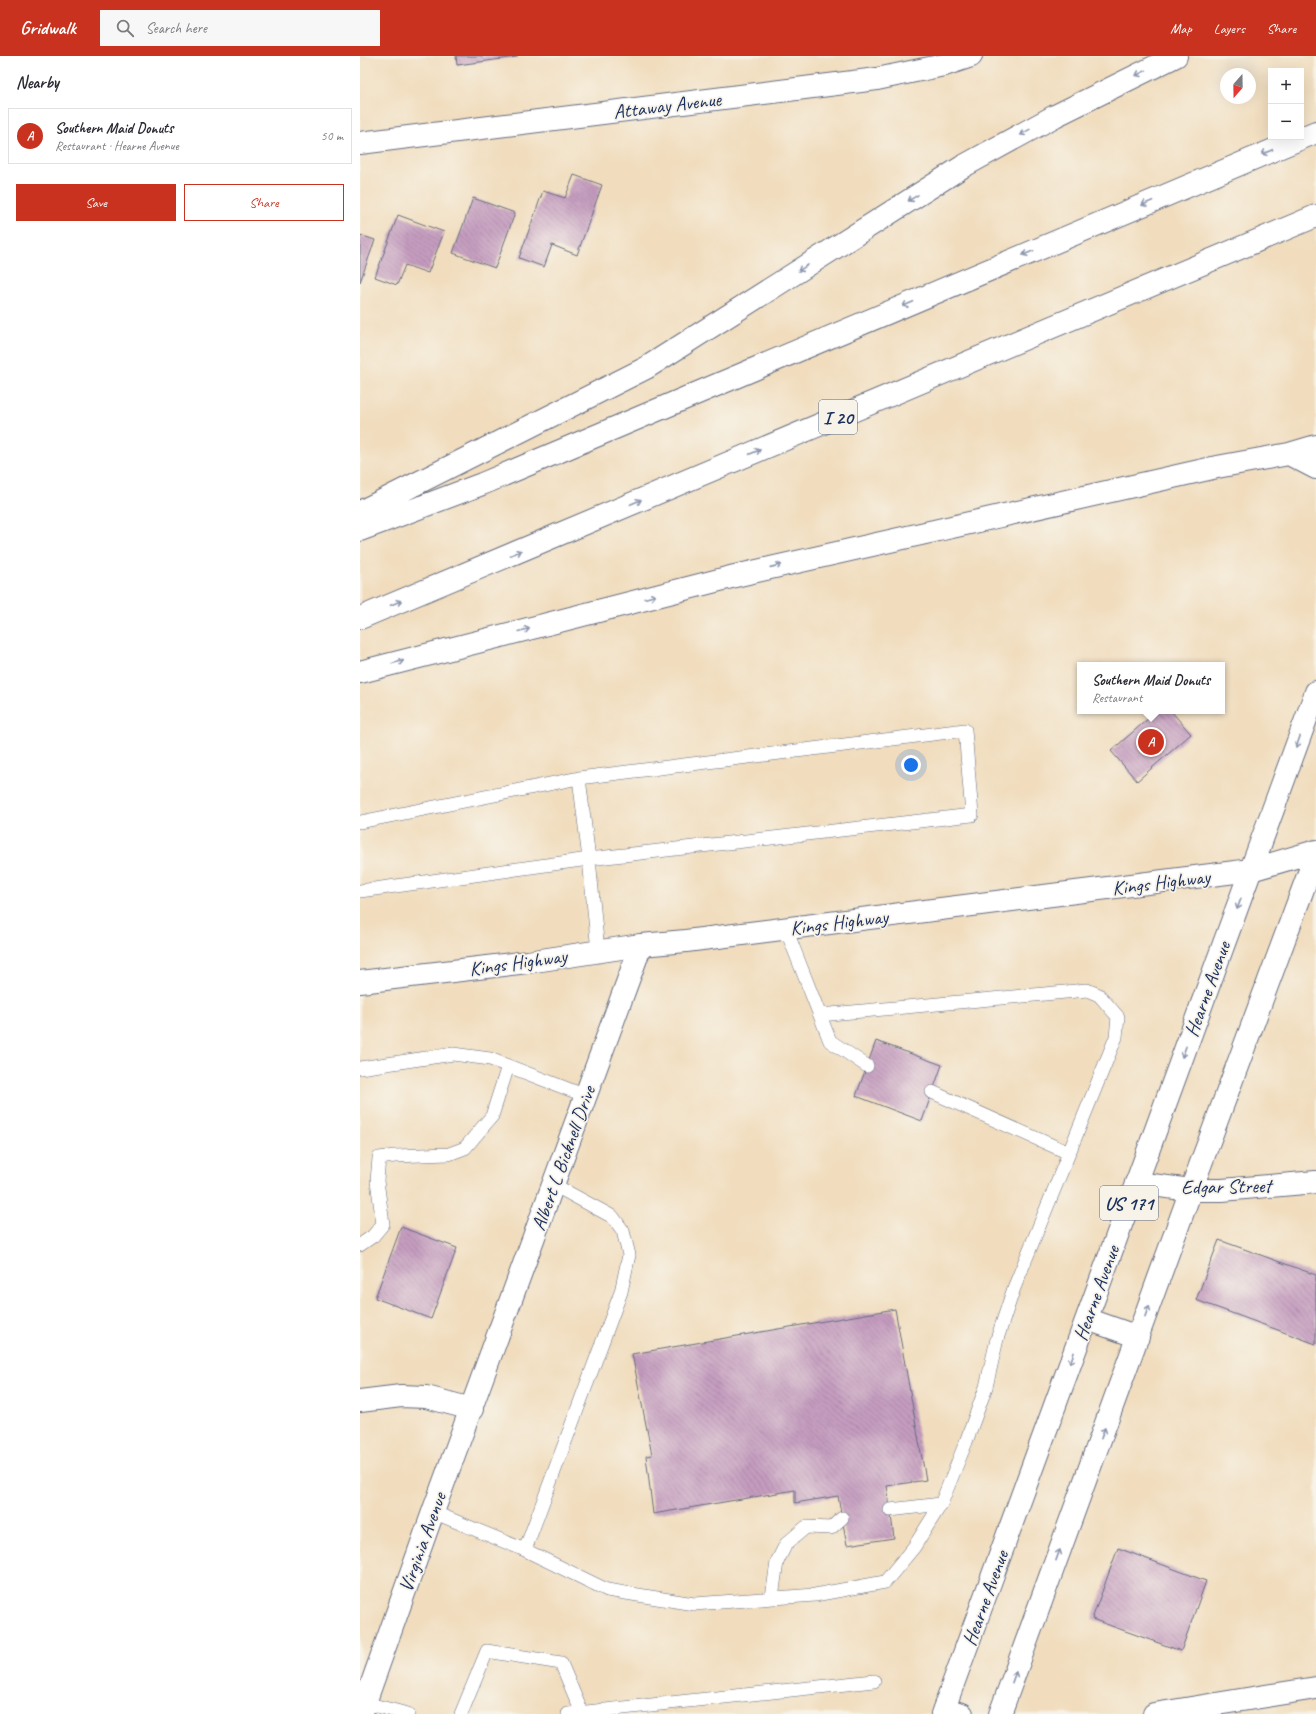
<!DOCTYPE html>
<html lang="en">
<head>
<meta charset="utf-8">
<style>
  :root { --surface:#fff; --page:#f7f7f7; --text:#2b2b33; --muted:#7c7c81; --line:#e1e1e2; --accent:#c8321e }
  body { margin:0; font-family:Caveat,sans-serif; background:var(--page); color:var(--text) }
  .controls { position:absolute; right:12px; top:12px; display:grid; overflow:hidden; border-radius:0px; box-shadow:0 4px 16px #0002 }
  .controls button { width:36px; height:36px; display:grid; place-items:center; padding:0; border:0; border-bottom:1px solid var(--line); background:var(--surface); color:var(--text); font:20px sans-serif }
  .compass { position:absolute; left:860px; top:12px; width:36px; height:36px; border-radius:50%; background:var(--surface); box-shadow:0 4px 16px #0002; rotate:200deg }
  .you { position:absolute; left:551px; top:709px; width:14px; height:14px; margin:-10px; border:3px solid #fff; border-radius:50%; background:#1a73e8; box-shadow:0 0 0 6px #1a73e833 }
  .badge { display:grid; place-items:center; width:26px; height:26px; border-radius:50%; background:var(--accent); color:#fff; font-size:13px; font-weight:700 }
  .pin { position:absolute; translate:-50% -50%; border:2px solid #fff; box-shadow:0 1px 4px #0006 }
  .popup { position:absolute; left:717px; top:606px; width:148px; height:52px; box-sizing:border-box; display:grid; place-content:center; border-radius:0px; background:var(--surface); filter:drop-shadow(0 1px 3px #0005); font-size:13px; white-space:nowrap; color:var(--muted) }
  .popup b { font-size:15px; color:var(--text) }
  .popup::after { content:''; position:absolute; left:50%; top:100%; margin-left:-8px; border:8px solid transparent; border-top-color:var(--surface) }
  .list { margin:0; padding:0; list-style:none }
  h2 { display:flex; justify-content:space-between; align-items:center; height:52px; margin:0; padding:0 16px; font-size:17px }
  h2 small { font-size:13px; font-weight:400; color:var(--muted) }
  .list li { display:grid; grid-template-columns:26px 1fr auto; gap:12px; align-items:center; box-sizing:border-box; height:56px; margin:0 8px 8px; padding:0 8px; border:1px solid var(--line); border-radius:0px }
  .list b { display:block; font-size:15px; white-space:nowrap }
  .list p { margin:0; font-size:13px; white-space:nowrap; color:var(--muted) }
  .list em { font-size:13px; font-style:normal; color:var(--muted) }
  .actions { display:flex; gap:8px; padding:12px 16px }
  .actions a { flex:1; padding:9px 0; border:1px solid var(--accent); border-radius:0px; text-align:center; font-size:14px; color:var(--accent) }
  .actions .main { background:var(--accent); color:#fff }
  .icon { flex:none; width:22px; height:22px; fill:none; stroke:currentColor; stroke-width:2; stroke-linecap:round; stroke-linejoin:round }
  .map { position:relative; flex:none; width:956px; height:1658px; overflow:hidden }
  header { display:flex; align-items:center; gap:24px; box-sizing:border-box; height:56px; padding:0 20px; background:var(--accent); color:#fff }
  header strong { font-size:19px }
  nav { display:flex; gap:22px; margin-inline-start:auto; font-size:14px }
  .search { width:280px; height:36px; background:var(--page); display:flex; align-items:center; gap:10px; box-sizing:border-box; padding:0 14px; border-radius:0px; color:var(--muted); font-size:15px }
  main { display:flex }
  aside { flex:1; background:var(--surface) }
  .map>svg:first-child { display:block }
</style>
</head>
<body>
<header>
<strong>Gridwalk</strong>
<div class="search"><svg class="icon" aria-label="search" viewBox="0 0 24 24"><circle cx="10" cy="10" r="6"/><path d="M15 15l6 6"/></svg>Search here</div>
<nav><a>Map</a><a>Layers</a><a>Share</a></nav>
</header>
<main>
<aside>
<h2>Nearby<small></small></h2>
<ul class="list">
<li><span class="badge">A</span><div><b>Southern Maid Donuts</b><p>Restaurant · Hearne Avenue</p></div><em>50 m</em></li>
</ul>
<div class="actions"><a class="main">Save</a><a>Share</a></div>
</aside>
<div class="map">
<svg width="956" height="1658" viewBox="0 0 956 1658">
  <defs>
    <pattern id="building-back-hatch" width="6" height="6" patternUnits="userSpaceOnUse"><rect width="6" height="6" fill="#c59cbf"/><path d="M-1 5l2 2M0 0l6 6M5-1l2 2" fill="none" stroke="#9f809e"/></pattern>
  </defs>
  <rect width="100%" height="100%" fill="#f7f3e8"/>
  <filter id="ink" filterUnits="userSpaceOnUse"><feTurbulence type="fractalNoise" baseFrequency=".025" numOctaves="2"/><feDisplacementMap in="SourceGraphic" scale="8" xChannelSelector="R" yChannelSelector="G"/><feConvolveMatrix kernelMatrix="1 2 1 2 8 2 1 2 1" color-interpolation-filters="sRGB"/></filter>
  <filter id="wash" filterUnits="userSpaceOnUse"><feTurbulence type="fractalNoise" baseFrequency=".012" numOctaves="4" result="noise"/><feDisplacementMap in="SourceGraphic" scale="16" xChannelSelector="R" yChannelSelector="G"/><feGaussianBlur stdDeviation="0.9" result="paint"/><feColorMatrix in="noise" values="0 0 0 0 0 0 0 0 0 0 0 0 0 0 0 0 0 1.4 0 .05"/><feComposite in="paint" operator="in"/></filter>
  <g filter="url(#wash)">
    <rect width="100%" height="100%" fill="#f1ddbe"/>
    <g id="blocks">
      <!-- building -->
      <path fill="url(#building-back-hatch)" d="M96,0H157V1L97,9Z
        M214,119L242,129L217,199L192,189L184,211L159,202L183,135L205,142Z
        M113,142L155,157L135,212L93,197Z
        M38,159L84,176L68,217L45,209L37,229L15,221Z
        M0,179L15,184L0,226Z
        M797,655H811L831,678L777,725L751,695Z
        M516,985L582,1009L562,1065L496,1040Z
        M41,1171L97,1192L71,1263L15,1242Z
        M859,1184L956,1219V1288L836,1244Z
        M535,1253L566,1424L527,1430L534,1482L487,1489L478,1440L435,1447V1434L293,1458L286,1400L292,1399L272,1298Z
        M758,1492L846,1525L821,1595L732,1563Z"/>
    </g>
  </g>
  <g filter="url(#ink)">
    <use href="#blocks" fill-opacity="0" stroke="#666c80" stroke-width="1"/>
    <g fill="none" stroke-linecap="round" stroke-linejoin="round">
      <!-- service casing -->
      <g stroke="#666c80" stroke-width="14">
        <path id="service" d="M0,766L219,722L229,803L238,895
          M0,835L229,803L612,759L605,674L219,722
          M426,873L470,985L507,1010
          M460,959L727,934L739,939L758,961L756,981L709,1097L572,1036
          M0,1012L93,998L130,1003L226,1040
          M0,1189L13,1180L23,1168L17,1125L19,1102L35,1100L89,1098L105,1092L132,1060L148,1010
          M530,1454L581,1448
          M73,1456L165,1494L247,1534L334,1548L455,1539L525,1526L554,1491L581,1448L606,1386L626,1331L637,1283L654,1232L709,1097
          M165,1494L261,1236L269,1199L263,1175L253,1161L194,1129
          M412,1541L417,1506L426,1488L446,1471L471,1472L482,1462
          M5,1647L48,1658
          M101,1658L127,1595L201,1607L222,1657
          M208,1658L514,1625"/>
      </g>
      <!-- minor casing -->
      <g stroke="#666c80" stroke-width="24">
        <path id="minor" d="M0,87L517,23L584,9L611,0
          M776,1127L831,1134H862L956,1126
          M0,1345L41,1340L66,1341L112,1353
          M584,1653L602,1658
          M1,1658L73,1456L281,889
          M794,1658L956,1632"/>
      </g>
      <!-- secondary casing -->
      <g stroke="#666c80" stroke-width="24">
        <path id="secondary" d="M0,926L168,906L281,889L326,885L891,814L956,795"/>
      </g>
      <!-- primary casing -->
      <g stroke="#666c80" stroke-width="24">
        <path id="primary" d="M727,1263L778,1281
          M582,1658L956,636
          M640,1658L831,1134L956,798"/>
      </g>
      <!-- motorway casing -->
      <g stroke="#666c80" stroke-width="24">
        <path id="motorway" d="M929,398L956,412
          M0,456L286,312L602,111L695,60L816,0
          M0,474L122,428L956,76
          M0,562L956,160
          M0,616L375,520L857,411L929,398L956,390"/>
      </g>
      <!-- service -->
      <use href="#service" stroke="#fff" stroke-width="13"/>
      <!-- minor -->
      <use href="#minor" stroke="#fff" stroke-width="22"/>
      <!-- secondary -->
      <use href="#secondary" stroke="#fff" stroke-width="22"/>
      <!-- primary -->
      <use href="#primary" stroke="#fff" stroke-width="22"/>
      <!-- motorway -->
      <use href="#motorway" stroke="#fff" stroke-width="22"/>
    </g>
    <!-- one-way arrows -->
    <defs><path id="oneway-shaft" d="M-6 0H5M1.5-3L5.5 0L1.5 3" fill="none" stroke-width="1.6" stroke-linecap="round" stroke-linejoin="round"/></defs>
    <g stroke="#8d97ae">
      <use href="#oneway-shaft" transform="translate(781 17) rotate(154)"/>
      <use href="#oneway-shaft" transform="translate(665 76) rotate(151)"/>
      <use href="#oneway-shaft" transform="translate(907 96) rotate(157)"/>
      <use href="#oneway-shaft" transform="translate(553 142) rotate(148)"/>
      <use href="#oneway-shaft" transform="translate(787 147) rotate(157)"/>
      <use href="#oneway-shaft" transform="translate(668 197) rotate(157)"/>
      <use href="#oneway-shaft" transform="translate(443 212) rotate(148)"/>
      <use href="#oneway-shaft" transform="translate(548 248) rotate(157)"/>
      <use href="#oneway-shaft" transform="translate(395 396) rotate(-23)"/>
      <use href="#oneway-shaft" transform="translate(276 446) rotate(-23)"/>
      <use href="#oneway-shaft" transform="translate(156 497) rotate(-23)"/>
      <use href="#oneway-shaft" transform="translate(416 510) rotate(-13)"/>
      <use href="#oneway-shaft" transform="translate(290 541) rotate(-14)"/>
      <use href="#oneway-shaft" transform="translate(36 547) rotate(-23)"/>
      <use href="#oneway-shaft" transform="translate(164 574) rotate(-14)"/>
      <use href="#oneway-shaft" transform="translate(38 606) rotate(-14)"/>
      <use href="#oneway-shaft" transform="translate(938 686) rotate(110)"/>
      <use href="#oneway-shaft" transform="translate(879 848) rotate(110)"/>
      <use href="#oneway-shaft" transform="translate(824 996) rotate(110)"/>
      <use href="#oneway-shaft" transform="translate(787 1255) rotate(-70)"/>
      <use href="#oneway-shaft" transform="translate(712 1302) rotate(110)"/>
      <use href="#oneway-shaft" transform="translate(743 1377) rotate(-70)"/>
      <use href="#oneway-shaft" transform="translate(698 1499) rotate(-70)"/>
      <use href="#oneway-shaft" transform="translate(654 1621) rotate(-70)"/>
    </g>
  </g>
  <g text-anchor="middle" stroke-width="3.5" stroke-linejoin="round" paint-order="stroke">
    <!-- shield labels -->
    <g fill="#f7f3e8" stroke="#5d6a87" stroke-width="1">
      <rect x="459" y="344" width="38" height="34" rx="3"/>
      <rect x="740" y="1130" width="58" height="34" rx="3"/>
    </g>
    <g font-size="19" font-weight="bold" fill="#1b2f5e">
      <text x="478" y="368">I 20</text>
      <text x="769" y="1154">US 171</text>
    </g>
    <!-- street labels -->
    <g font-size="20" fill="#1b2f5e" stroke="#f7f3e8">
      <text transform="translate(307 49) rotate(-7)" y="7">Attaway Avenue</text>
      <text transform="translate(801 826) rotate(-7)" y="7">Kings Highway</text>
      <text transform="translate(479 866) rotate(-7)" y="7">Kings Highway</text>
      <text transform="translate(158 906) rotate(-8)" y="7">Kings Highway</text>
      <text transform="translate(847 933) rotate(-70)" y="7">Hearne Avenue</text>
      <text transform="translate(203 1102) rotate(-70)" y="7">Albert L Bicknell Drive</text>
      <text transform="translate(866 1130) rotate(-1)" y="7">Edgar Street</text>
      <text transform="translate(736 1237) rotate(-70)" y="7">Hearne Avenue</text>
      <text transform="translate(62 1486) rotate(-70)" y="7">Virginia Avenue</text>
      <text transform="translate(625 1542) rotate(-70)" y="7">Hearne Avenue</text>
    </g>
  </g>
</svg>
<div class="controls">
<button>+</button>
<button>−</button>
</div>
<svg class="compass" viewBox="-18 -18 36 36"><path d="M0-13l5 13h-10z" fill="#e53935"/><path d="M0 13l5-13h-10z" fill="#7c7c81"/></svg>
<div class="you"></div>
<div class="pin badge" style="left:791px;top:686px">A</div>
<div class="popup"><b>Southern Maid Donuts</b>Restaurant</div>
</div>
</main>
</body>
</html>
